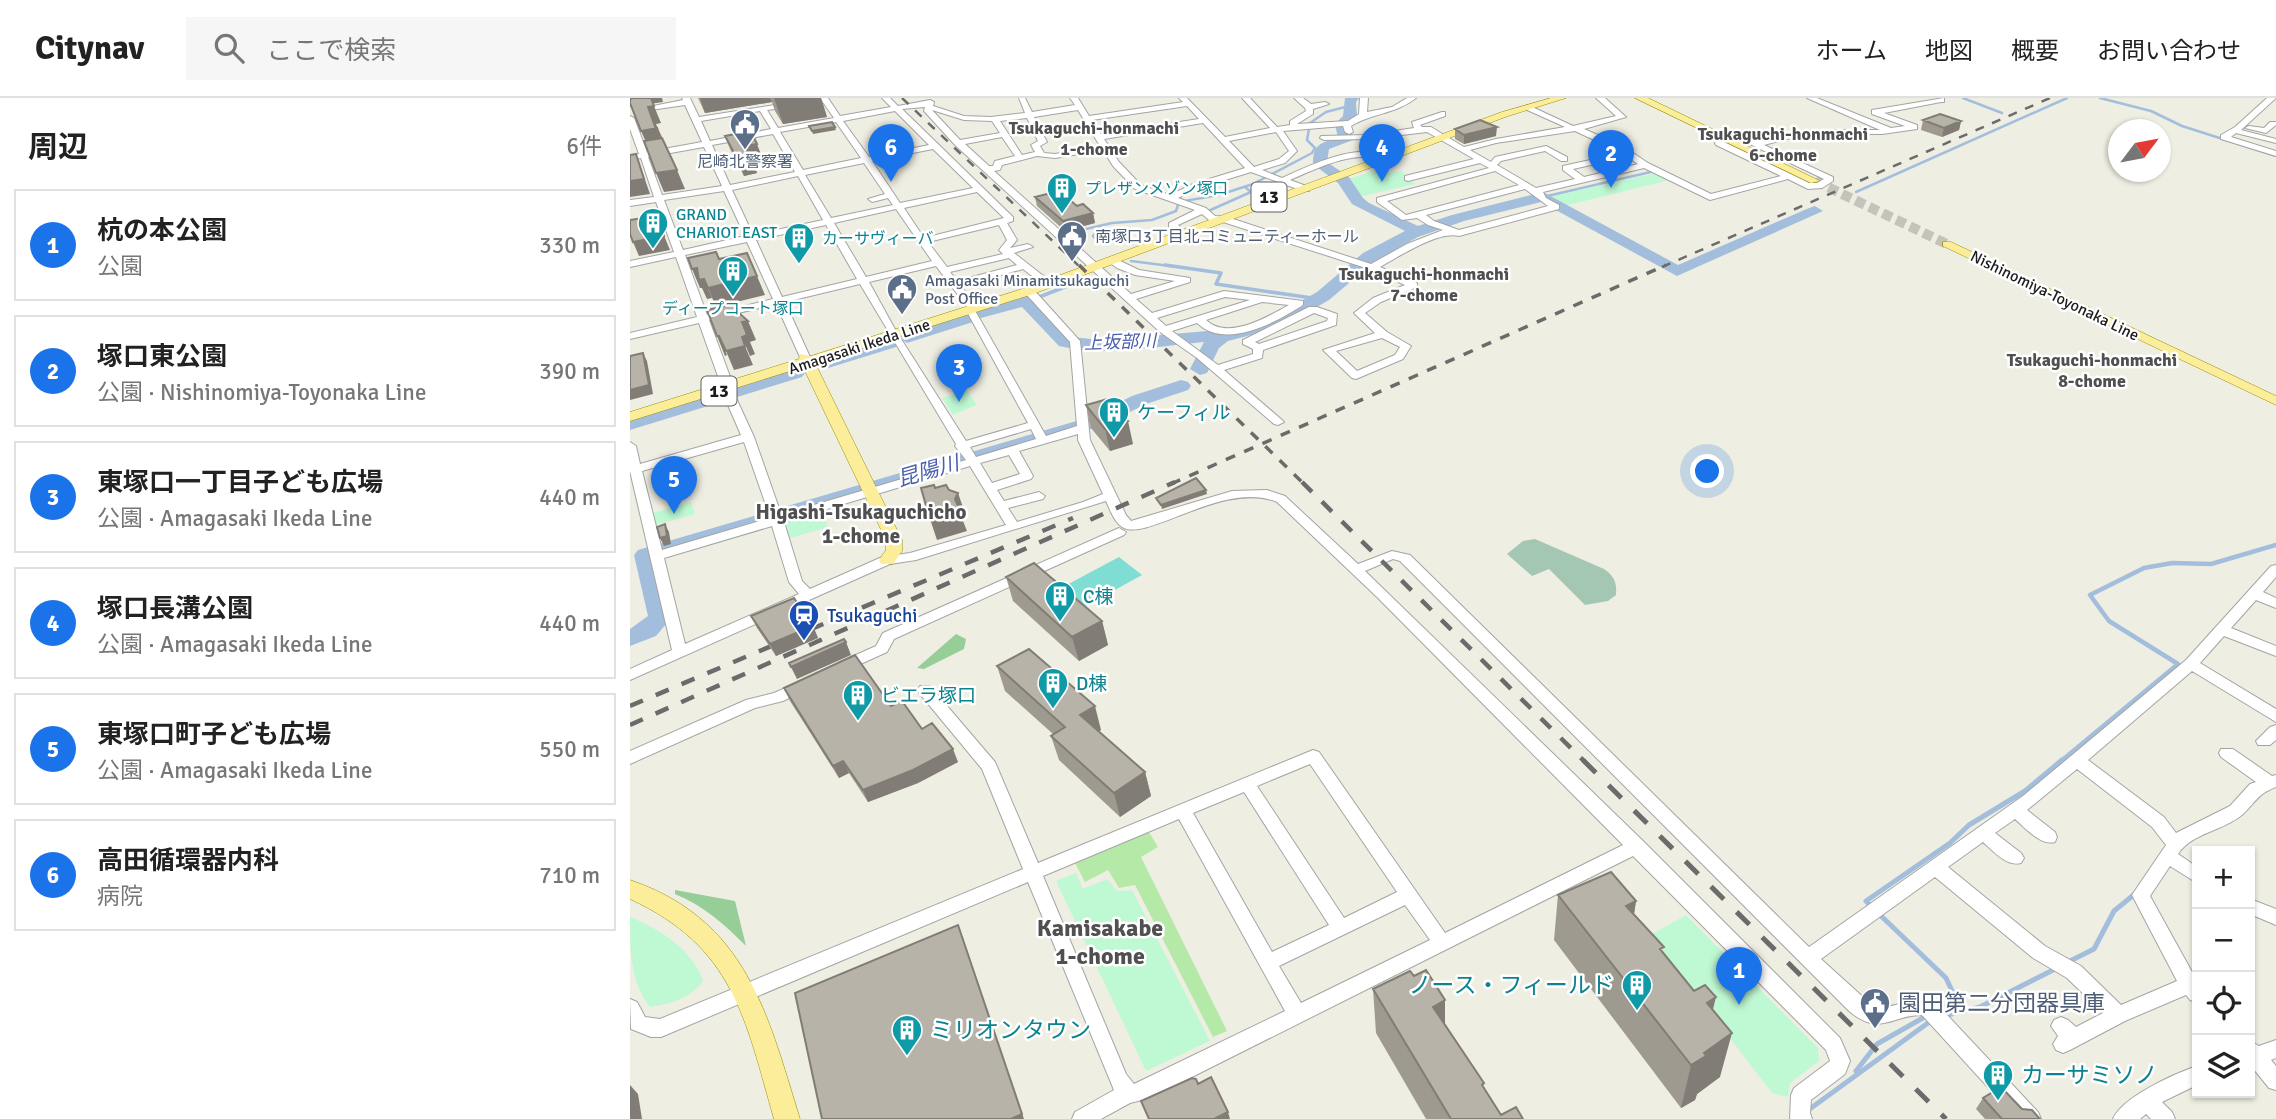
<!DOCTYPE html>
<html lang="ja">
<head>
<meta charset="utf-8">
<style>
  :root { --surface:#fff; --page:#f6f6f6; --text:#222; --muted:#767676; --line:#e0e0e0; --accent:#1a73e8 }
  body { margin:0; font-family:Signika,"Noto Sans JP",sans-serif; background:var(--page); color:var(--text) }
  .controls { position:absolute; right:21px; bottom:21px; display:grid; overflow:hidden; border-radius:0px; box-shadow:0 2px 5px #0004 }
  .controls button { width:63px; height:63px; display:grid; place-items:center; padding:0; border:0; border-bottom:2px solid var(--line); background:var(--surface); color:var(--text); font:35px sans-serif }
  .compass { position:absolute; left:1478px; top:21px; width:63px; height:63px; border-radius:50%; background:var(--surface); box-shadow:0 2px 5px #0004; rotate:58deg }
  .you { position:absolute; left:1078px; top:374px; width:24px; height:24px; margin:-18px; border:5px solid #fff; border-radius:50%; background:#1a73e8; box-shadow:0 0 0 10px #1a73e833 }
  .badge { display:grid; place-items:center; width:46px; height:46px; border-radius:50%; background:var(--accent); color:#fff; font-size:23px; font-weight:700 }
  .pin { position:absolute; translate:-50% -58px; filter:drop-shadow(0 2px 4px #0008) }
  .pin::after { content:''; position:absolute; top:37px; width:24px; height:21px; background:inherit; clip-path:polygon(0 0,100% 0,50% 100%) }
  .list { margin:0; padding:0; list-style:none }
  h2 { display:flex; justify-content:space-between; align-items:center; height:91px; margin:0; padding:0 28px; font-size:30px }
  h2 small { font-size:23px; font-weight:400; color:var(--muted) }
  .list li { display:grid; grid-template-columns:46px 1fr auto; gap:21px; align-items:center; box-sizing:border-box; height:112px; margin:0 14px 14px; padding:0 14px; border:2px solid var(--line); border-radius:0px }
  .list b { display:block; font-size:26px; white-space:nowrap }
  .list p { margin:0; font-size:23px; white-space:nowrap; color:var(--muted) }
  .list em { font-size:23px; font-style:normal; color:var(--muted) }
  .icon { flex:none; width:38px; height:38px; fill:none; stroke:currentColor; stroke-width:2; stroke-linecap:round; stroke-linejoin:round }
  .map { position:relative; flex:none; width:1646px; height:1021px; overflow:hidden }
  header { display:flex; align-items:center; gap:42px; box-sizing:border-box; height:98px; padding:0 35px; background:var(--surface); border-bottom:2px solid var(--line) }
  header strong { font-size:33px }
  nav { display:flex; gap:38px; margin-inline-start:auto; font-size:24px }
  .search { width:490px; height:63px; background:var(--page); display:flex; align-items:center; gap:18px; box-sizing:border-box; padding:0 24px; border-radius:0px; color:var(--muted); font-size:26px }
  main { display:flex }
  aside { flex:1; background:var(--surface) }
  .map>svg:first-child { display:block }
</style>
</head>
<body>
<header>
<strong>Citynav</strong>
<div class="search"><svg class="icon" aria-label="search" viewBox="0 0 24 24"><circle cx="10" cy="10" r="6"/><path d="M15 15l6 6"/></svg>ここで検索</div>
<nav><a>ホーム</a><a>地図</a><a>概要</a><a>お問い合わせ</a></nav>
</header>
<main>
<aside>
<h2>周辺<small>6件</small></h2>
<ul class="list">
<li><span class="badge">1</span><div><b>杭の本公園</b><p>公園</p></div><em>330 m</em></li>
<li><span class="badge">2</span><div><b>塚口東公園</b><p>公園 · Nishinomiya-Toyonaka Line</p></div><em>390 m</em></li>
<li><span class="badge">3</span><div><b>東塚口一丁目子ども広場</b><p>公園 · Amagasaki Ikeda Line</p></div><em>440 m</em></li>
<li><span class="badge">4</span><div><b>塚口長溝公園</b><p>公園 · Amagasaki Ikeda Line</p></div><em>440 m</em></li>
<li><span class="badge">5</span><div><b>東塚口町子ども広場</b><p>公園 · Amagasaki Ikeda Line</p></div><em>550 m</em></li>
<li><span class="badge">6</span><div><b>高田循環器内科</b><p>病院</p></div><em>710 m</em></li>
</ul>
</aside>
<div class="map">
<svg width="1646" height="1021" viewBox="0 0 1646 1021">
  <rect width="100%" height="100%" fill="#eeeee3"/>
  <!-- grass -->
  <path fill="#b5e9a8" d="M517,731L528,749L511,759L597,933L583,939L505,787L489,790L478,772L455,784L444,763Z"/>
  <!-- forest -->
  <path fill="#97cd97" d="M326,536L336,541L334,551L294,571L287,570Z
    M45,792L105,803L116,848C94,826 74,808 45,796Z"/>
  <!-- cemetery -->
  <path fill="#a4c7b3" d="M905,441L974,471C984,478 987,484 986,497L978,503L955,507L919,471L902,478L877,456L893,443Z"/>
  <!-- park -->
  <path fill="#bff9d4" d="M748,72L752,76L771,73L785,86L732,98L718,81Z
    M1027,75L1039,82L934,108L919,99Z
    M337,292L347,307L323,317L312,300Z
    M61,404L65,416L25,427L22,415Z
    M191,411L198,429L157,441L152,426L157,421Z
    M446,775L453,791L477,781L487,793L502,792L580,943L516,973L426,783Z
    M1056,817L1188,950L1189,963L1160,985L1158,999L1142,995L1093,931L1015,840Z
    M0,819C30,831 63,852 73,883C61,900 40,906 20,909C0,884 0,851 0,819Z"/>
  <!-- pitch -->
  <path fill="#80ddd4" d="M489,459L512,477L454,509L431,490Z"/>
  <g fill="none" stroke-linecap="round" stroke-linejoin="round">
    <!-- stream-far3 -->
    <path stroke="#a3bedc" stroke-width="2.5" d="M1333,0L1372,15
      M1470,0L1521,13L1552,28L1646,58
      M1226,94L1437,0
      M913,99L1025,73
      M576,114L621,94L615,89
      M434,136L482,125L522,122L546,113L549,104L589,97L623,86L682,55L685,50L677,42L680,25L696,14L719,8
      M560,140L571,145
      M469,145L463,138L471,128
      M501,163L548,169"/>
    <!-- stream-far2 -->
    <path stroke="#a3bedc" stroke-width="3.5" d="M535,167L591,175L586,186L682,200
      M399,203L445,185"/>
    <!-- stream-far1 -->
    <path stroke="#a3bedc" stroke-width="4.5" d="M1430,664L1548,566L1479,523L1460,497L1514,470L1542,465L1581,466L1646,447"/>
    <!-- stream -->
    <path stroke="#a3bedc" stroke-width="5" d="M1242,809L1236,803L1320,745L1339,727L1395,693L1432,662
      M1248,815L1316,880L1324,897L1317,908L1309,912
      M1438,864L1464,851L1484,813L1506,795
      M1314,918L1350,909L1427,870
      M1226,973L1247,946L1298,917
      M1177,1013L1302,922"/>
    <!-- river -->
    <path fill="#a3bedc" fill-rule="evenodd" d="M715,0H729L726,4L727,19L719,27L723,42L699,51L697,64L719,79L733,100L739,105L788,128L822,117L913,94L1048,167L1179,110L1185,108L1193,113L1047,178L911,104L834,123L788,139L745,163L699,202L652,229L598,243L589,250L577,275L570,277L560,271L574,244C527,248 476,259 429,248L392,209L351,220L345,219L343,224L277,245L268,239L270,235L331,216H343L345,211L396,197L402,198L442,239L471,242L601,231L640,221L687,194L733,155L775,133L722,106L708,85L683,66C683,46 690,45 708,40L705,26L713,18Z
      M259,239L266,241L268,245L266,249L195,271L185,265L188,261Z
      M165,269L172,271L175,275L172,279L0,332V319Z
      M551,282L558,284L561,288L558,292L516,306L474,327L29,461L42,519L26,538L0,548V531L18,518L4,457L8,452L460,319L502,298Z"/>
    <!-- major-tunnel -->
    <path stroke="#c4c4bb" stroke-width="10" stroke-dasharray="10 5" stroke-linecap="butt" d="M1185,83L1317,146"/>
    <!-- minor casing -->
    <g stroke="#a4a4a4" stroke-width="2">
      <path id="minor" d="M52,0H60L69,19L145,7V11L137,12L148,30L204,20L190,0H198L210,18L261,9L252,0H260L268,8L300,2L304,4L303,8L334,18L361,19L395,15L389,0H395L402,14L445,7L440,0H448L459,18L553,4L549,0H557L595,39L640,30L612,0H620L647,29L660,27V23L676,13L675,10L664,0H673L681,6L695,4L699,6L683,11V16L667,26L718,23L729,16L730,0H738L737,14L762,9L777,0H786C766,16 742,15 721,28L723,34L719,36L715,34L713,28L653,33L667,53L655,65L632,72L652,80C678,68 728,44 754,58L750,60C719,54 688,70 660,82L679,89V93H673L621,74L569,90L548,100L576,110L585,118L597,119L741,166L777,146L813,132L798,127L787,120L772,122L747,104V100L859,70L850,65L778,83L775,82V78L844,61L797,34L738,41L694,42L690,40L691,38L738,37L784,30L782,24L812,14H815V18L790,27L792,29H801L834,49L866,41L935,29L895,11L894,9L898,7L943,28L986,18L966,0H975L996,19L954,31L991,47L1018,65L1081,96L1151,78L1086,47L1085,45L1091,38L1110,37L1127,44L1176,32H1250L1177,0H1187L1261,30L1275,28L1242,16V12L1314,0V4H1311L1254,15L1287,27V31L1252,36H1176L1134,47L1203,79V83L1192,90L1178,91L1158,81L1080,102L1014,70L913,94L916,100L929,107V111L829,138C809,132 768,159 750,169L787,185V189L751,204L735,215L757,234L781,248L773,261L726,281L722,280L693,252L745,235L724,215L743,200L775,187L739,171L593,124L579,122L572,116L548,127L554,132L546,134L539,129V125L565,112L505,91L483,68L473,52L425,60L407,58L372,67L370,72L364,73L501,196L545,183L505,177L487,170L480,165V161H486L509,172L560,180V184L506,201L522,215L594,193L673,203V207C645,225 595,252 567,225L542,233L588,267L623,256V251L613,246V242L679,209H687L707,216L706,227L633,252L632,260L594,272L652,322L654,324L648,327L644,326L567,260L530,234L325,47L294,13L295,9L272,11L383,119V123L377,125L387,142L380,150L398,146L403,149L384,155L416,180V184H410L393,171L331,188L345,207L343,209L416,338L447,328L440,244L395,195V191H403L450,243L460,342L496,417L501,423L602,393L637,392L655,398L728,466L762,453L780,457L1179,849L1393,698L1441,658L1556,562L1641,468L1646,467V479L1633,494L1646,500V510L1626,502L1601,530L1646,548V558L1594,538L1570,565L1646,611V624L1562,573L1458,662L1534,719L1546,735L1600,708L1620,686L1626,684L1591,659L1589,655L1591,651H1603L1642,678L1646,677V689C1626,697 1627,703 1613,716C1594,733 1563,734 1548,756L1567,769V785L1540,768L1520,798L1567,883V904L1560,902L1556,897L1495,923L1440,952L1433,955L1426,952L1423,946L1428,938L1421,928L1424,922L1431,919L1438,922L1446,929L1473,915L1437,880L1403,860L1305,779L1191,861L1244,909C1266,912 1282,896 1305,904L1408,1014L1411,1021H1387L1292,917C1261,917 1250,939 1219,913L770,463L763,461L735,473L1013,743L1210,940L1220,963L1215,976L1181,1002L1180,1015L1182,1021H1160L1161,997L1164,990L1200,963L1196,952L1003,758L520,1000L500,1005L471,1021H442L445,1014L484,992L398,784L31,939H21L1,931L0,901L7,904L15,919L30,921L393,771L352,671L290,596L287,592L290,588H300L365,664L408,765L683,652L689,654L815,835L993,747L747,499L647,404C595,382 520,442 494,430C485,426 480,412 476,403L286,462L260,466L0,582V571L42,552L0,373V344L6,348L10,366L111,337L91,291L93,289H101L124,339L150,413L144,417L138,413L114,344L12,373L32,452L336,362L325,348L326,346L230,186L155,204L180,259L175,262L170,259L146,206L79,222L102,284L96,287L90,284L69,225L0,241V235L67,219L46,159L0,169V163L44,154L26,104L0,108V102L24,99L11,60L0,62V58L9,56L0,31V18L4,20L17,54L72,44L55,7L7,14L3,12L53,2ZM557,8L569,21L471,36L462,22ZM302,12L334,22L362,23L370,35L330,42ZM448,12L470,48L425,56L414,55L410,48L417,44L404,19ZM130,13L141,31L80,43L71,23ZM265,13L299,47L239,59L213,23ZM397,20L408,43L401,47L405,54L392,57L370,23ZM206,24L231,60L173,72L150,34ZM573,25L615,70L563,86L540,97L511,87L489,64L474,41ZM945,33L992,55L933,68V72L945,81L906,90L867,67L871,63L915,53L931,63H937V59L916,48L865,59L861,64L840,52L866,45ZM646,34L659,53L649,61L624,69L599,43ZM143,36L165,74L100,87L82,47ZM372,39L385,58L365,63L363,68H359L335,46ZM1109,41L1194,81L1187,85H1179L1094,44ZM74,49L92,88L32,97L18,59ZM303,51L343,90L270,105L242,63ZM997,59L1008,66L954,79L943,71ZM234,65L255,96L238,101L242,104L258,100L263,107L201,120L175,77ZM865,73L889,87L776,117L757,103ZM168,78L193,122L123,137L102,92ZM895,91L918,108L829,132L804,123L796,117ZM94,93L115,138L53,152L34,102ZM347,94L374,120L294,140L274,110ZM266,111L302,163L236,179L204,125ZM196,127L227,181L152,199L126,142ZM369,127L377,142L369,152L373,156L317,169L298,144ZM117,144L143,201L77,217L55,157ZM379,160L387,167L327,183L320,174ZM306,168L338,210L336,212L398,325L336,343L266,233L239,184ZM595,199L620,202L536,228L527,220ZM632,204L659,207C637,219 598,243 576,222ZM684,215L698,220L697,223L629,246L625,244ZM752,240L770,249L765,257L727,273L706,253ZM401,331L406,341L346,359L340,349ZM448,336V342L473,396L453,404L387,424L378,410L413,401L415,398L409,394L374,403L367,392L401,381L403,378L389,353ZM379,357L390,376L362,385L350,365ZM340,368L376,427L280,455L252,459L180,491L172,483L154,424ZM142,428L159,484L169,496L55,546L34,460ZM680,666L767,794L714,820L627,688ZM1447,671L1522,729L1536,747L1502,797L1547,883L1491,907L1451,868L1415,848L1318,769L1353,744C1363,753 1377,769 1391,765L1394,760L1391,755L1365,735L1385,721C1395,730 1411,748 1425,744L1427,739L1425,734L1397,712ZM614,694L699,827L642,854L563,715ZM549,721L655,913L504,986L496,976L413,778ZM775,807L800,842L671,905L649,868Z
        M1637,0H1646L1611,32L1646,41V45L1606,35L1601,39L1646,53V58L1591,41V37L1605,29Z
        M1640,24H1646V27L1636,35L1615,30L1619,28L1634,30Z
        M489,430L496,434L494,437L264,541L257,554L213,574L206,569L208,565L246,548L253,535Z
        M173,582L178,583L180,587L178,591L153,603L125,610L0,666V653L116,602L144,595Z
        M1646,627V642L1640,647H1628L1626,643L1640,629Z
        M1620,801L1646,811V827L1620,816Z
        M1646,942V960L1641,962L1646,968V992L1639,990L1622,969L1620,970V943L1629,948Z
        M1567,968V987L1532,1004L1542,1014L1545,1021H1521L1516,1016L1510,1021H1483C1492,999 1544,976 1567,968Z"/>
    </g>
    <!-- major casing -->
    <g stroke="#958f01" stroke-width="1">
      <path id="major" d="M921,0H936L878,18L403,196L185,265L272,442V453L263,466H251L249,462L256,452V442L173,269L0,323V314L169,261L170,256L181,258L395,190L872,14Z
        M1005,0H1018L1190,83L1181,85Z
        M1313,144H1321L1646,298V307L1313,148Z
        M0,782C117,822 137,915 170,1021H144C115,920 104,849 0,801Z"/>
    </g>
    <!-- minor -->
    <use href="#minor" fill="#fff" fill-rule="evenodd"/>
    <!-- major -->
    <use href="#major" fill="#fbed9a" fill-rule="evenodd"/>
    <!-- rail-far3 -->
    <path stroke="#6b6b6b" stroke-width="2.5" stroke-dasharray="9 9" stroke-linecap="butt" d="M272,0L450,169
      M1032,169L1420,0"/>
    <!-- rail-far2 -->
    <path stroke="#6b6b6b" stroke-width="3.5" stroke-dasharray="10 10" stroke-linecap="butt" d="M449,167L674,386
      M541,386L1036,167"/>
    <!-- rail-far1 -->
    <path stroke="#6b6b6b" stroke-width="4.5" stroke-dasharray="14 14" stroke-linecap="butt" d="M672,384L955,664
      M0,608L443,420
      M0,627L545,384"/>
    <!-- rail -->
    <path stroke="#6b6b6b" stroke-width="5" stroke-dasharray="18 18" stroke-linecap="butt" d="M953,662L1316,1021"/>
  </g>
  <!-- wall -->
  <path fill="#9e9a90" d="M68,0H191L197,19L153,26L145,13L142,4L75,15Z
    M1293,22L1331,23L1329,32L1312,39L1291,32Z
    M825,31L866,38L834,46L825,41Z
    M95,38L132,59L122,61L127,75L114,78L100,51Z
    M405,99L447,108L463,115L465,125L435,133L407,108Z
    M456,307L503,346L480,353L461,330Z
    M376,479L472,523L478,547L449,563L383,503Z
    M121,518L183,528L188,540L146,558L127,530Z
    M367,568L471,632L469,633L515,674L521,698L490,719L429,662L421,638L423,636L375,593Z
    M154,590L292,631L328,664L288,685L238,704L219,675L209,680L160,603Z
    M928,797L1006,803L1004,816L1033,855L1064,893L1083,912L1090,979L1067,996L1065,1002L1051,1010L924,842Z
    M784,878L815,902V928L871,1017L893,1021H796L746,935L743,891Z
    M1353,1000L1392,1011L1410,1021H1355L1346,1011Z"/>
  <!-- shaded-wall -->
  <path fill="#817d76" d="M0,0H32L33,4L0,9Z
    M70,0H140L142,4L75,15Z
    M144,0H191L197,19L153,26Z
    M24,8L31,25L26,26L36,48L19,51L11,33L18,9Z
    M1331,23L1329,32L1312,39L1314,30Z
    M205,29L206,32L183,36L182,33Z
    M867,29L866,38L834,46V37Z
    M127,46L132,59L119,61L114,48Z
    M6,56L20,96L0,99V83Z
    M122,62L127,75L114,78L109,64Z
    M47,72L55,91L34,94L26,75Z
    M463,115L465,125L435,133L433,123Z
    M26,118L40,152L9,158L3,144Z
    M67,170L74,181L82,200L77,201L72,190H70L62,171Z
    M127,178L135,197L86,209L78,190Z
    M118,223L126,242L120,244L125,256L120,258L112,239V224Z
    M87,238H89L97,257L95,258Z
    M115,248L123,267L104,272L96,253Z
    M13,255L17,263L23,296L0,302V292Z
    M498,323L503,346L480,353L475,331Z
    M576,392L577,396L532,411L531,407Z
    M328,395L336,418L333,423L337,433L307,442L299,418L325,401Z
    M35,426L39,434L41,446L34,448L30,440Z
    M472,523L478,547L449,563L442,539Z
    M183,528L188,540L146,558L140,546Z
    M216,544L221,557L167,581L161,569Z
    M465,608L471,632L457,641L450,617Z
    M323,651L328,664L288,685L238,704L233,692Z
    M213,663L219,675L209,680L203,668Z
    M515,674L521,698L490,719L484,695Z
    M1006,803L999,848L996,808Z
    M328,827L331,835L394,1021H381Z
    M1086,899L1075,944L1077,905Z
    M815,902V947L803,909Z
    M1102,935L1090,979L1067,996L1065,1002L1051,1010L1061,967L1074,955Z
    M0,987L8,996L12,1021H0Z
    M598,1014L600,1021H584Z"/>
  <!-- building -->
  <path fill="#b8b3a8" stroke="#817d76" stroke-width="2" d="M3,0H21L24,8L18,9L26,31L28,30L11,33L0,5V1Z
    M1310,16L1331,23L1314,30L1293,22Z
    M850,22L867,29L834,37L825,31Z
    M202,24L205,29L182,33L179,28Z
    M121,33L127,46L114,48L122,62L109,64L95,38Z
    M32,40L47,72L26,75L14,43Z
    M6,56L14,81L0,83V57Z
    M429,93L447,108L453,106L463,115L433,123L405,99Z
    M26,118L34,138L3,144L0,136V122Z
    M86,154L89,161L117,155L127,178L78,190L74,181L69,182L67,170L62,171L58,160Z
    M105,206L109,215L118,223L112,224L117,237L112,239L115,248L96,253L89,238H87L77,212Z
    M13,255L19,287L0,292V258Z
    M478,301L498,323L475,331L456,307Z
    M566,380L576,392L531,407L526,400Z
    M304,387L305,390L316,387L319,392L328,395L325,401L329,410L299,418L291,390Z
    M35,426L37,438L30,440L27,429Z
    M404,465L472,523L442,539L376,479Z
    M164,500L183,528L140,546L121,518Z
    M214,541L216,544L161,569L159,565Z
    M399,551L465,608L450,617L515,674L484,695L421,638L435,629L367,568Z
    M225,557L261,608L272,603L292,631L302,625L323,651L283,672L233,692L213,663L203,668L154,590Z
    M981,774L1006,803L996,808L1034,849L1030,851L1064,893L1075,887L1086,899L1077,905L1102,935L1074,955L1076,958L1061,967L928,797Z
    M328,827L392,1016L381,1021H192L165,895Z
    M796,872L815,902L803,909L854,985L852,987L871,1017L886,1009L893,1021H821L743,891L780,873L784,878Z
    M581,979L598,1014L584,1021H519L511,1003L562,980L566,981L568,986Z
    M1371,989L1392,1011L1402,1012L1410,1021H1372L1353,1000Z"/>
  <!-- icons -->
  <defs>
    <g id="civic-pin" transform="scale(1.575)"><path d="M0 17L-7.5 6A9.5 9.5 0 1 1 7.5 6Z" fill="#5c6f8a" stroke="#fff"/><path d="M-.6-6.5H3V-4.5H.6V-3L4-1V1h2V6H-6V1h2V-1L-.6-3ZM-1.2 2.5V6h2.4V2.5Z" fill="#fff"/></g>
    <g id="building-pin" transform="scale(1.575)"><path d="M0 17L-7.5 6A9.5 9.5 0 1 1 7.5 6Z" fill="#0f9aa8" stroke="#fff"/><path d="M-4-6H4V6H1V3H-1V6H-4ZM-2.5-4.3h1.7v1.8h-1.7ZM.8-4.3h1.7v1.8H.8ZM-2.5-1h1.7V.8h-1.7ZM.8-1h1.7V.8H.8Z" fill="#fff"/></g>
    <g id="station-pin" transform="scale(1.575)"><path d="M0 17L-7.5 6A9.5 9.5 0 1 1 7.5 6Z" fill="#1a4fb4" stroke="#fff"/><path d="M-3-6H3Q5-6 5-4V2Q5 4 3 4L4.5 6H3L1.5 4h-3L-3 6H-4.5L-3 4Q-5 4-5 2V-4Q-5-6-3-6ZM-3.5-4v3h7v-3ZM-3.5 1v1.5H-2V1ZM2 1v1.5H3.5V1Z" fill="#fff"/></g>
  </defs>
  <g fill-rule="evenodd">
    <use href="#civic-pin" x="115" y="26"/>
    <use href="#building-pin" x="432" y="90"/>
    <use href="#building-pin" x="23" y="125"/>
    <use href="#civic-pin" x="442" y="138"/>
    <use href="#building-pin" x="169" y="140"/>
    <use href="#building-pin" x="103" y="173"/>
    <use href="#civic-pin" x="272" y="191"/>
    <use href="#building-pin" x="484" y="314"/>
    <use href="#building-pin" x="430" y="498"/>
    <use href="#station-pin" x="174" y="517"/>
    <use href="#building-pin" x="423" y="585"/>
    <use href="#building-pin" x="228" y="597"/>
    <use href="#building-pin" x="1007" y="887"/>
    <use href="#civic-pin" x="1245" y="905"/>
    <use href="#building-pin" x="277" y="932"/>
    <use href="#building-pin" x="1368" y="977"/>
  </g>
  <g text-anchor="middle" stroke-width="5" stroke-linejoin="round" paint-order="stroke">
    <!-- far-service labels -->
    <g font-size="16" fill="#4e5e75" stroke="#fff" text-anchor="start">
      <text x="115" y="69" text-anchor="middle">尼崎北警察署</text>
      <text x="465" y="144">南塚口3丁目北コミュニティーホール</text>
      <text x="295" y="188">Amagasaki Minamitsukaguchi<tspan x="295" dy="18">Post Office</tspan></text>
    </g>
    <!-- far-culture labels -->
    <g font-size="16" fill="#0d838f" stroke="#fff" text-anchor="start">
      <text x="455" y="96">プレザンメゾン塚口</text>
      <text x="46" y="122">GRAND<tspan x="46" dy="18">CHARIOT EAST</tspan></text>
      <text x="192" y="146">カーサヴィーバ</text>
      <text x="103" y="216" text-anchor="middle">ディープコート塚口</text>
    </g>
    <!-- far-street labels -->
    <g font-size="16" fill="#1d1d1d" stroke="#fff">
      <text transform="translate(1425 197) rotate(26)" y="6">Nishinomiya-Toyonaka Line</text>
      <text transform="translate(229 248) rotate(-18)" y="6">Amagasaki Ikeda Line</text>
    </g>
    <!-- far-neighbourhood labels -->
    <g font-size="18" font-weight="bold" fill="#505050" stroke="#fff">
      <text x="464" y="36">Tsukaguchi-honmachi<tspan x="464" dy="21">1-chome</tspan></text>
      <text x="1153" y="42">Tsukaguchi-honmachi<tspan x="1153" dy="21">6-chome</tspan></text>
      <text x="794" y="182">Tsukaguchi-honmachi<tspan x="794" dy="21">7-chome</tspan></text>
      <text x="1462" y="268">Tsukaguchi-honmachi<tspan x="1462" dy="21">8-chome</tspan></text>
    </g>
    <!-- shield labels -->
    <g fill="#fff" stroke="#616161" stroke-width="2">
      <rect x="621.5" y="84.5" width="35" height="29" rx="5"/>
      <rect x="71.5" y="278.5" width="35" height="29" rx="5"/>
    </g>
    <g font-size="18" font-weight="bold" fill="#1d1d1d">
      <text x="639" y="105">13</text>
      <text x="89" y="299">13</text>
    </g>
    <!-- far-water labels -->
    <g font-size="18" font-style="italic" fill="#4a5fac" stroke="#fff">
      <text transform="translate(490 244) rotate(-2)" y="6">上坂部川</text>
    </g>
    <!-- culture labels -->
    <g font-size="19" fill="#0d838f" stroke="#fff" text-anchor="start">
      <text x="507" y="321">ケーフィル</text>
      <text x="453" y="505">C棟</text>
      <text x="446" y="592">D棟</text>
      <text x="251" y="604">ビエラ塚口</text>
    </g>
    <!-- transit labels -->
    <g font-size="19" fill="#164399" stroke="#fff" text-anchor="start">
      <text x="197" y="524">Tsukaguchi</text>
    </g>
    <!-- water labels -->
    <g font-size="21" font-style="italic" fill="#4a5fac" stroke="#fff">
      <text transform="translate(298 373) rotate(-16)" y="7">昆陽川</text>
    </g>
    <!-- neighbourhood labels -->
    <g font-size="21" font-weight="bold" fill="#505050" stroke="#fff">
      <text x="231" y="421">Higashi-Tsukaguchicho<tspan x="231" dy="24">1-chome</tspan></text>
    </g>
    <!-- near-culture labels -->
    <g font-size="23" fill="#0d838f" stroke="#fff" text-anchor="start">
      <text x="984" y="895" text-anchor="end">ノース・フィールド</text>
      <text x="300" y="940">ミリオンタウン</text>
      <text x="1391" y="985">カーサミソノ</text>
    </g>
    <!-- near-service labels -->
    <g font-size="23" fill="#4e5e75" stroke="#fff" text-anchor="start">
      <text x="1268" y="913">園田第二分団器具庫</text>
    </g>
    <!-- near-neighbourhood labels -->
    <g font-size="24" font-weight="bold" fill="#505050" stroke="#fff">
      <text x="470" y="838">Kamisakabe<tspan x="470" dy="28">1-chome</tspan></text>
    </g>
  </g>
</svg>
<div class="controls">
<button>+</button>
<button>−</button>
<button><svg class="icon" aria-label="locate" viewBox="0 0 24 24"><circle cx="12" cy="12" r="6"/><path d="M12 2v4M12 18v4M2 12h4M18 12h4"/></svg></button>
<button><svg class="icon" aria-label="layers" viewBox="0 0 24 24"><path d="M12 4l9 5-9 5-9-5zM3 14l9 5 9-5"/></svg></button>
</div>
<svg class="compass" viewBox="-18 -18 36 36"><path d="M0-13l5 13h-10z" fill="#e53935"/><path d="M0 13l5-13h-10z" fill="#767676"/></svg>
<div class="you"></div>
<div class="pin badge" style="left:1109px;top:907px">1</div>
<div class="pin badge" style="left:981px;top:90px">2</div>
<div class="pin badge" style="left:329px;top:304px">3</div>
<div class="pin badge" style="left:752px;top:84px">4</div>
<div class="pin badge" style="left:44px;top:416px">5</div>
<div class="pin badge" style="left:261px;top:84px">6</div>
</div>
</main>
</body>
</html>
